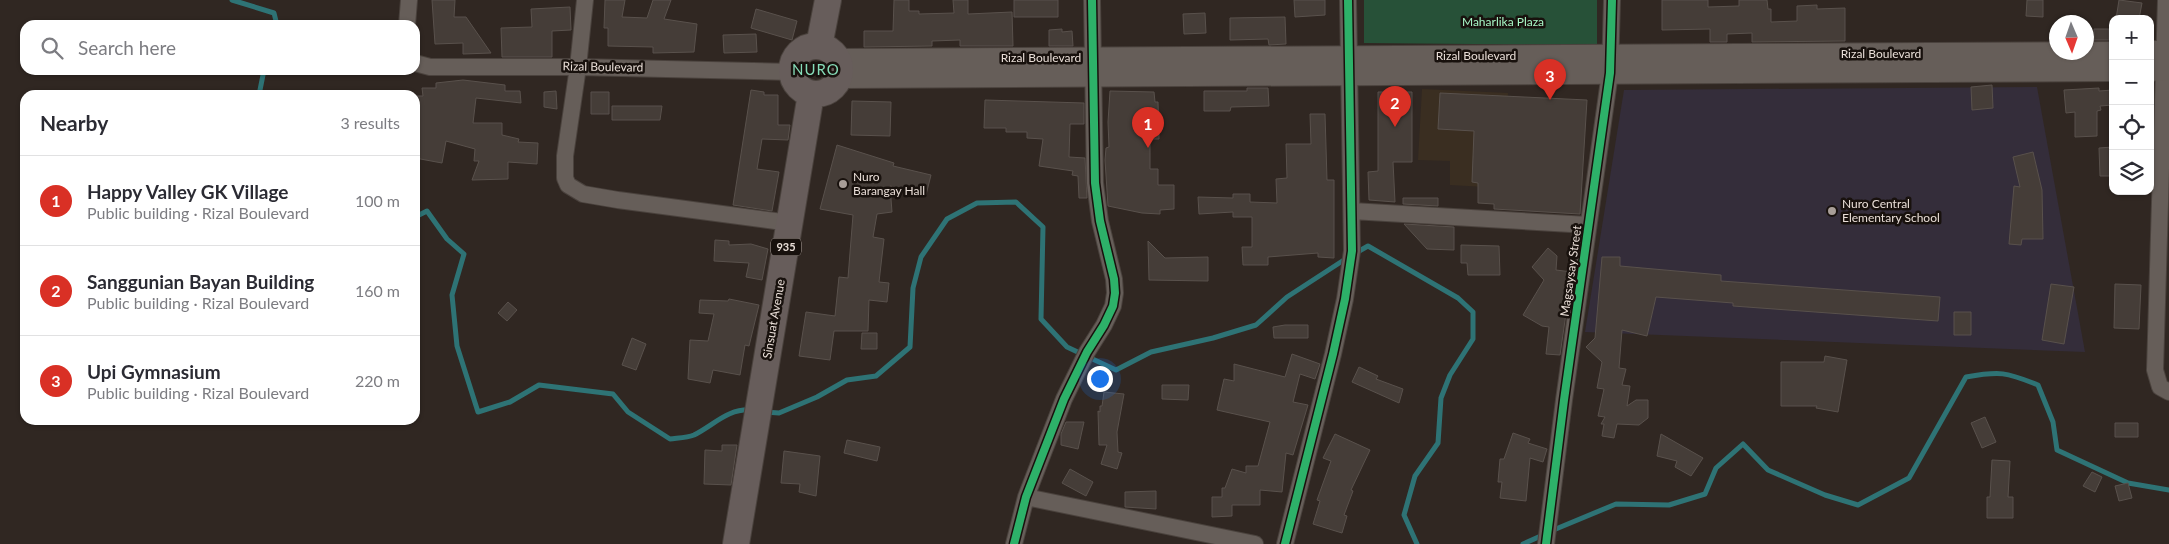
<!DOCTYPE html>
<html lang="en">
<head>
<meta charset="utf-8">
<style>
  :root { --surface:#fff; --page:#f2f2f3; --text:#2b2b33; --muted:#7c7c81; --line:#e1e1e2; --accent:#d93025 }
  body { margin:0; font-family:Lato,sans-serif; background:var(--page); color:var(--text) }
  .controls { position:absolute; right:15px; top:15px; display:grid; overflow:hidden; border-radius:10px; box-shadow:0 1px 4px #0004 }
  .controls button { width:45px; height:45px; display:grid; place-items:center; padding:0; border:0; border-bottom:1px solid var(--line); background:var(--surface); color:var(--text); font:25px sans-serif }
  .compass { position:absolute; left:2049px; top:15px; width:45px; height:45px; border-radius:50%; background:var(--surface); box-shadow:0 1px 4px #0004; rotate:178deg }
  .you { position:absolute; left:1099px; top:378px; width:18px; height:18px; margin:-12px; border:4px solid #fff; border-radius:50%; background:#1a73e8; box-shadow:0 0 0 8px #1a73e833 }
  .badge { display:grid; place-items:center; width:32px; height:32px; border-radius:50%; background:var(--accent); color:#fff; font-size:16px; font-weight:700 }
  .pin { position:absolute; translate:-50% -41px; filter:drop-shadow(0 1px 2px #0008) }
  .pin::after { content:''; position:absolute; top:26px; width:18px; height:15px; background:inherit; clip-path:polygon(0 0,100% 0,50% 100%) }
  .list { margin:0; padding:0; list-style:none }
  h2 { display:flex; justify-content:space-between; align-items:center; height:65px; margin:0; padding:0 20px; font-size:21px }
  h2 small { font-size:16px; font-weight:400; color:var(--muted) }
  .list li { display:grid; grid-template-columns:32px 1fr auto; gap:15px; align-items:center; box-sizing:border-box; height:90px; padding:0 20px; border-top:1px solid var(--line) }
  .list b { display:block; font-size:19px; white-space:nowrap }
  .list p { margin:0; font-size:16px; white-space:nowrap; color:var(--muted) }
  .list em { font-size:16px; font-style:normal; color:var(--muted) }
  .icon { flex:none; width:28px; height:28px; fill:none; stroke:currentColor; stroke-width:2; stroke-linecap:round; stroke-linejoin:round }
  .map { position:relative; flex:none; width:2169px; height:544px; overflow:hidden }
  .search { position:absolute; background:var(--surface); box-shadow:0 1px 4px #0004; left:20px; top:20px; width:400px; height:55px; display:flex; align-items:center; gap:12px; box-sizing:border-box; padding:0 18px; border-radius:15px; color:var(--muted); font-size:19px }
  .panel { position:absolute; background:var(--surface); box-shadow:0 1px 4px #0004; left:20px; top:90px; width:400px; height:335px; border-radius:15px }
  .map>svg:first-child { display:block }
</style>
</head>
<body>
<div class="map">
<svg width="2169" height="544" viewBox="0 0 2169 544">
  <rect width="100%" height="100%" fill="#302722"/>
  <!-- commercial -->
  <path fill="#3a2e21" d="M1422,89L1508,93L1503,188L1450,185V161L1418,160Z"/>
  <!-- education -->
  <path fill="#342d3a" d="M2037,87L2085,352L1585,332L1624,90Z"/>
  <!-- park -->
  <path fill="#275138" d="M1364,0H1597V45L1364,43Z"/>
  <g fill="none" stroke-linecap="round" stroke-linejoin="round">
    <!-- stream -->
    <path stroke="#2e7375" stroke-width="5" d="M232,0L274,13L277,25
      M259,95L264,70
      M415,217L427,211L447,239L464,254L452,295L457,346L478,412L510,402L539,385L613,394L628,412L670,439C677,438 687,438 694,435C714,425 728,408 752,410
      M1354,254L1368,246L1458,298L1473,312V339L1450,375L1441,398L1438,443L1415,476L1404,515L1417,544
      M765,412L779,413L817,397L847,380L876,376L910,347L913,288L921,257L947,219L977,203L1016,202L1043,227L1041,319L1067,347L1116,370L1151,352L1213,338L1256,325L1287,297L1347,258
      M1551,531L1616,504L1669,505L1705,494L1716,468L1743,444L1768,470L1825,495L1858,505L1909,478L1966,377C2000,371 2006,372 2038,385L2053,422L2057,450L2128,483L2169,490
      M1523,544L1543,535"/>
  </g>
  <!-- building -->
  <path fill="#453d38" stroke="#59514c" d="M432,0H455L454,17H466L491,53L463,54V43L435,44Z
    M605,0H625L622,17L647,18L653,0H671L664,19L697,24L694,52L653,53V47L608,46V28H604Z
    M894,0H909V11H919V14L954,13L953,0H968V14L1012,12L1013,46H960V40L932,41V46L864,47V31H893Z
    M1014,0H1058V17H1014Z
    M1294,0H1325V15L1295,17Z
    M1662,0H1708V7L1739,6V0H1767L1768,9H1771V22L1797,21V6L1817,5V9L1845,8V41L1752,42V33L1727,34V42H1710V29L1662,30Z
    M2027,0H2043V17L2026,16Z
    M2119,0L2142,3L2139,19H2116Z
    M570,7L571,30L552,31V57H502L501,28L532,27L531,9Z
    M756,9L797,21L792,40L751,28Z
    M1205,13L1206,33L1184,34L1183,14Z
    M1285,17L1286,44L1269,45L1268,39L1230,40V18Z
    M1062,29V32L1072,31L1073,46H1049V30Z
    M2094,29H2109V40H2094Z
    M756,34L757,52L724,53L723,35Z
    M463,80L505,85V91H520L521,103L476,98L473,123H502V135L519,139L518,142L538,143L537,164L508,162V179L472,180L479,161H474L475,149L446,141L442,163L415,158V96H423L422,88H436V83Z
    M1992,85L1993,108L1972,110L1971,87Z
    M1247,88H1268L1269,106L1231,107L1230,111H1204V91H1247Z
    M2099,88V91L2113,90V105L2100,106L2101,110L2097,111V136L2075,137V112L2066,113L2064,90Z
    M751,90L764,92V95H778V125H790L788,140L762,139L757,169L779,172L772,211L733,205Z
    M556,91L557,109L544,107V92Z
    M1110,91L1154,92L1155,102H1158L1159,139H1150V169H1158V185H1174V209L1160,210V214L1142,213L1108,206L1105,160L1106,148L1109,147L1108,122Z
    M591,92H609V114H591Z
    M1378,92H1412V162H1393L1395,202L1369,200L1368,172L1378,171Z
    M1440,93L1587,100L1580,214L1494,209V204L1478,203V183L1472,182L1474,131L1438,129Z
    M985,100L1084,103V124H1070L1069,157L1085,158L1087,198H1079L1078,176L1072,175L1073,171L1039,166L1043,139L1027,138V132H1006V128H984Z
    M852,101L891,102L890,136L851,135Z
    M612,106H662L660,120H612Z
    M1310,114H1325L1327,180H1334V258L1318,257V253L1268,257V265H1243L1242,247H1252V217H1233V212L1199,214L1198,197L1233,198V194H1250V202L1277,203L1276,179L1287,178L1286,144H1311Z
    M837,145L894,163L893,166L931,175L926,195L890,186L892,212L877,214L873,237L884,239L879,282L889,283L887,302L869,300L868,331H834L830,360L799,356L806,312L835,316L839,277L848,278L853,215L820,209Z
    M2113,147V176H2100L2099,148Z
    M2033,152L2042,190L2043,239H2022L2021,245L2009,244L2014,186L2020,187L2013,157Z
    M1403,198H1438V206L1403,204Z
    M1404,224L1454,227V250L1427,249Z
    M715,240L729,241V245L751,244L768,249L762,280L746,277L749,263L714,261Z
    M1148,241L1165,258L1208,257V281L1149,280Z
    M1461,245L1499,246L1500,275H1468L1467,263H1461Z
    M1548,248L1557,256L1556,270L1572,272L1560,355L1546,354L1549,327L1542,326L1523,315L1544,280L1532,267Z
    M1602,257H1620V266L1721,275V281L1940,297L1938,321L1733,306V303L1656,297L1647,336L1622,330L1619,368L1626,369L1622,385L1630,386L1627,406L1636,400H1648V418L1639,425L1617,424L1614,438L1602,436L1604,424H1601L1605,417L1598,416L1604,389L1597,388L1602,362L1586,347L1595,338Z
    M2051,284L2074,287L2064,344L2042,340Z
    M2115,284L2141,285L2139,329L2114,328Z
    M729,299L759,305L749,346L745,345L740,375L713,370L710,383L688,379L690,340L708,341L714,314L699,313L700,300L728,301Z
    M508,302L517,310L507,321L498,313Z
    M1954,312H1971V335H1954Z
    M1285,325H1308V338H1274L1273,327Z
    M862,333H877V349H861Z
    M632,338L646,344L636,370L622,365Z
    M1292,354L1320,364L1315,379L1300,374L1293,402L1308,405L1293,455L1286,453L1282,492L1260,490V505H1232V516L1212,517V497H1222V488H1225L1232,469L1246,473V466H1258L1270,422L1217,410L1224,379L1234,381V364L1285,377Z
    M1825,356L1847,360L1838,412L1816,408L1817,406H1781V362H1824Z
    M1359,367L1378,376L1376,379L1403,389L1399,403L1352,382Z
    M1162,385H1189L1188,400L1162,399Z
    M1104,392L1124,394L1117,432L1118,452L1122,453L1117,469L1101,464L1107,445H1099L1098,411L1100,412V406H1102Z
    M1985,417L1996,442L1982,448L1971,423Z
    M1066,422H1084L1078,449L1061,445V434Z
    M2115,423H2138V437H2115Z
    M1513,433L1530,439L1528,443L1547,449L1543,462L1530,458L1526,501L1500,498L1502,482H1498L1500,459H1504Z
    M1335,434L1370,450L1351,490L1353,491L1344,515L1347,516L1342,533L1313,524L1320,501L1317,500L1331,461L1323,458Z
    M1661,434L1703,458L1691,476L1675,467L1677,461L1657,456Z
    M847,440L880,447L877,461L844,453Z
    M722,445H737L731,485L704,484L705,450L722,451Z
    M784,451L820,456L816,496L799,492L800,484L781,483Z
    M1992,460L2010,461L2008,497H2013V518H1987V497H1990Z
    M1070,469L1093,482L1086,496L1062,483Z
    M2092,472L2102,477L2095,492L2083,486Z
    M2128,483L2132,498L2119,501L2115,486Z
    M1156,491V509L1125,507V492Z"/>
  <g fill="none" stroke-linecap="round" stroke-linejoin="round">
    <!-- minor casing -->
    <g stroke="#4a423d" stroke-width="18">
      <path id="minor" d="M585,0L578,67L565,156V178L568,185L583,194L618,200L790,223
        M2166,0L2155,370L2160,387L2169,392
        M407,25L409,0
        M415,63L430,67H578L792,72
        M1352,211L1588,225
        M1026,497L1255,544
        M1014,544L1026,497L1064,399L1087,352L1104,325L1113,306L1115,293L1114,279L1100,221L1095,183L1092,0
        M1285,544L1333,354L1345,299L1352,251L1348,0
        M1546,544L1564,400L1610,73L1612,0"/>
    </g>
    <!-- secondary casing -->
    <g stroke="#4a423d" stroke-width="24">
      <path id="secondary" d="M2150,52H2169
        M838,60L2113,53
        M2150,70L2169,69
        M840,77L2113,70"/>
    </g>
    <!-- primary casing -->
    <g stroke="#4a423d" stroke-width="28">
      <path id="primary" d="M792 70a24 24 0 1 1 48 0a24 24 0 1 1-48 0Z
        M819,46L828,0
        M736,544L811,94"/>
    </g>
    <!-- minor -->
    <use href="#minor" stroke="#665e59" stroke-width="16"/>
    <!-- secondary -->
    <use href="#secondary" stroke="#665e59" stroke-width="22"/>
    <!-- primary -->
    <use href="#primary" stroke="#675d5b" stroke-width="26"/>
    <!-- cycleway casing -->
    <g stroke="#18110d" stroke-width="11">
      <path id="cycleway" d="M1014,544L1026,497L1064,399L1087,352L1104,325L1113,306L1115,293L1114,279L1100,221L1095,183L1092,0
        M1285,544L1333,354L1345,299L1352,251L1348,0
        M1546,544L1564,400L1610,73L1612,0"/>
    </g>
    <!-- cycleway -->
    <use href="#cycleway" stroke="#2db169" stroke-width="8"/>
  </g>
  <!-- markers -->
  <g fill="#a89e98" stroke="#18110d" stroke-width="2">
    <circle cx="843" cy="184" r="5"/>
    <circle cx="1832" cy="211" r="5"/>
  </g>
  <g text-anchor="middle" stroke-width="5" stroke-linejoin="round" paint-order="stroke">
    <!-- shield labels -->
    <rect fill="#18110d" stroke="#aaa09a" stroke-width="1" x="771" y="238.5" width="30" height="17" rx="4"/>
    <g font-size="11" font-weight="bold" fill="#e9ded7">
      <text x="786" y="251">935</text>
    </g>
    <!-- park labels -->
    <g font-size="12" fill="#a7f7c6" stroke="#18110d">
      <text x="1503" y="26">Maharlika Plaza</text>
    </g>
    <!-- street labels -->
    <g font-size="12" fill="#e9ded7" stroke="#18110d">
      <text x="1881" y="58">Rizal Boulevard</text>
      <text x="1476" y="60">Rizal Boulevard</text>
      <text x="1041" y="62">Rizal Boulevard</text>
      <text transform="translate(603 67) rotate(1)" y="4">Rizal Boulevard</text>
      <text transform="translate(1571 271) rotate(-82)" y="4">Magsaysay Street</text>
      <text transform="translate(774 319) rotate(-80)" y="4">Sinsuat Avenue</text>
    </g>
    <!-- poi labels -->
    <g font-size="12" fill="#e9ded7" stroke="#18110d" text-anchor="start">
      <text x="853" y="181">Nuro<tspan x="853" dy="14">Barangay Hall</tspan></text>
      <text x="1842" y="208">Nuro Central<tspan x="1842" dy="14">Elementary School</tspan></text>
    </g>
    <!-- quarter labels -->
    <g font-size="15" letter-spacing="1" fill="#86ddb9" stroke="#18110d">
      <text x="816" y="75">NURO</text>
    </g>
  </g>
</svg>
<div class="controls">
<button>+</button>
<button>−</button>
<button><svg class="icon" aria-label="locate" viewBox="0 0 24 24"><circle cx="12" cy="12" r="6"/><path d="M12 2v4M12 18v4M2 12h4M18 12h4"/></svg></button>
<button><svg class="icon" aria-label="layers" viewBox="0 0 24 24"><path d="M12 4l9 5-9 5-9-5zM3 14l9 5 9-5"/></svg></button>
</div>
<svg class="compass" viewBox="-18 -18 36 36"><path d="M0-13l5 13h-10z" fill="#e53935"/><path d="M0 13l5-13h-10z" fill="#7c7c81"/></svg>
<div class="you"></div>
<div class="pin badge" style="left:1148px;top:148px">1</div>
<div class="pin badge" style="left:1395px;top:127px">2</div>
<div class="pin badge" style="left:1550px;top:100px">3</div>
<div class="search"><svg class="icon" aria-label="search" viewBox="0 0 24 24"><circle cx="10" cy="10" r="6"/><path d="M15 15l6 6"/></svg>Search here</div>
<section class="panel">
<h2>Nearby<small>3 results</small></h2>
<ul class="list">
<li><span class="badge">1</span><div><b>Happy Valley GK Village</b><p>Public building · Rizal Boulevard</p></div><em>100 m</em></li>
<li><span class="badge">2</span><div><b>Sanggunian Bayan Building</b><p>Public building · Rizal Boulevard</p></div><em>160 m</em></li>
<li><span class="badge">3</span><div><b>Upi Gymnasium</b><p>Public building · Rizal Boulevard</p></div><em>220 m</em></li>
</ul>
</section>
</div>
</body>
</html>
